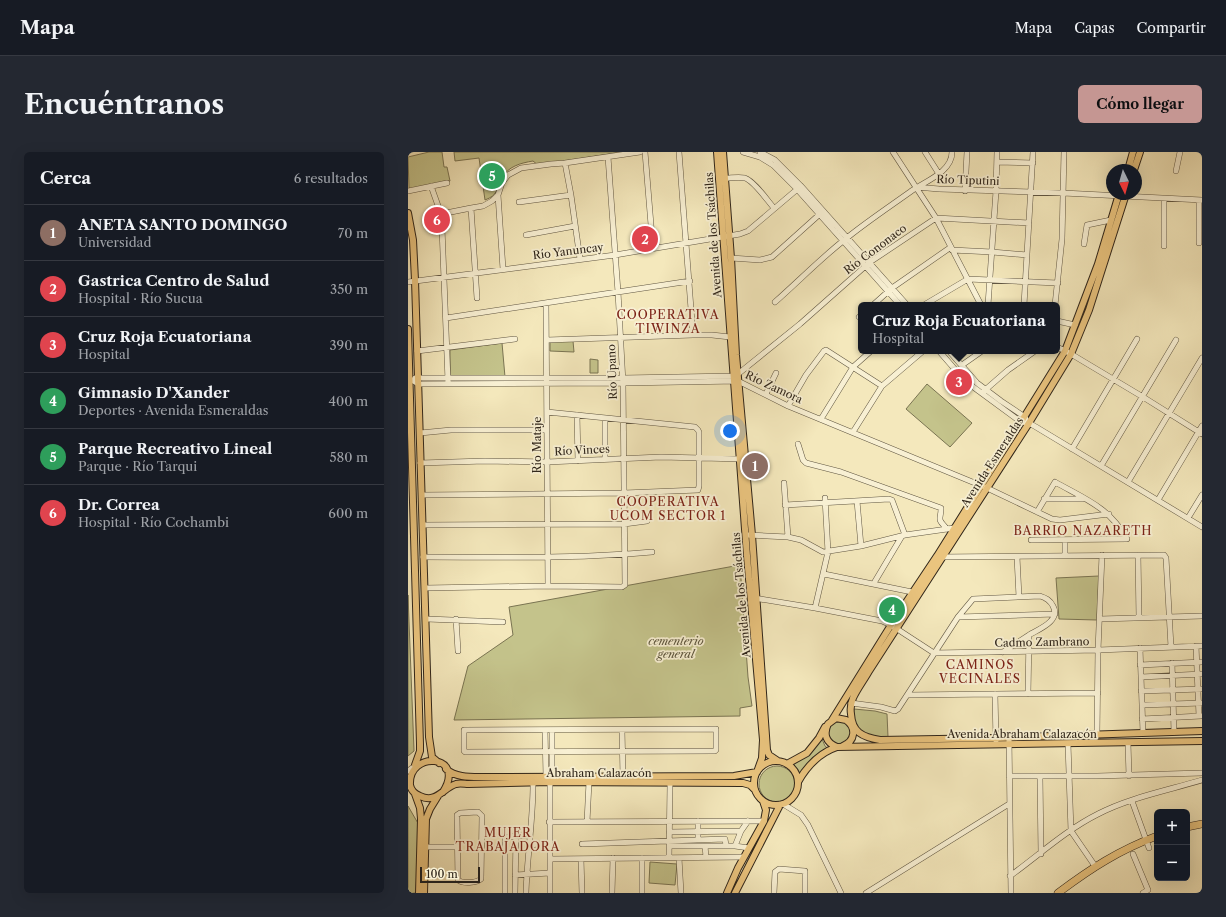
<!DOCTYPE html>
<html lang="es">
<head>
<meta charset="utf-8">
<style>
  :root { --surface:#171b24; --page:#242831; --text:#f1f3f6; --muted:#9ea1a6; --line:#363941; --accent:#c59692 }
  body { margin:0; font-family:"Libre Caslon Text",serif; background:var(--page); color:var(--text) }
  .controls { position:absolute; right:12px; bottom:12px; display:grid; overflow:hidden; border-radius:6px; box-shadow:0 4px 16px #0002 }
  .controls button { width:36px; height:36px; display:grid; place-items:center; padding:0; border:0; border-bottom:1px solid var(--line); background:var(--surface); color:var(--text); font:20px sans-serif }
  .compass { position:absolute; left:698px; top:12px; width:36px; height:36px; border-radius:50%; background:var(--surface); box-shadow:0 4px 16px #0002; rotate:175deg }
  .scale { position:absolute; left:12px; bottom:10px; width:60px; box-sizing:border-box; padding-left:4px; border:2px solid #2f251a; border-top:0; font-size:11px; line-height:14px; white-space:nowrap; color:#2f251a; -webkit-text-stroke:3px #f8f0d3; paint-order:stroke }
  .you { position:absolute; left:322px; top:279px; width:14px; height:14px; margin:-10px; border:3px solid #fff; border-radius:50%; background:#1a73e8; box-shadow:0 0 0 6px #1a73e833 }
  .badge { display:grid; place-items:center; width:26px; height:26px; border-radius:50%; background:var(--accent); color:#fff; font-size:13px; font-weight:700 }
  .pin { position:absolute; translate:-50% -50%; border:2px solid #fff; box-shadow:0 1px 4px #0006 }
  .popup { position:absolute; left:450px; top:150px; width:202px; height:52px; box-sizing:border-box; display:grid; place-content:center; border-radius:6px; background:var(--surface); filter:drop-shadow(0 1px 3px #0005); font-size:13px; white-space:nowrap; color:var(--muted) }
  .popup b { font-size:15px; color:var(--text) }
  .popup::after { content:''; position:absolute; left:50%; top:100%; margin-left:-8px; border:8px solid transparent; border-top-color:var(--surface) }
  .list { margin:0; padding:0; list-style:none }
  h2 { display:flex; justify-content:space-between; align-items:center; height:52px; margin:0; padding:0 16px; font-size:17px }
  h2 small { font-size:13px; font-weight:400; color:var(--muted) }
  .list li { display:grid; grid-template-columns:26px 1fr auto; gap:12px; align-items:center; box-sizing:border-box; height:56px; padding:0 16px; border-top:1px solid var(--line) }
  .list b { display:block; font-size:15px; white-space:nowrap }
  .list p { margin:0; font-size:13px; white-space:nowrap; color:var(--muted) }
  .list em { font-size:13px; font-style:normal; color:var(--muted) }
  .map { position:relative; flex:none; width:794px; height:741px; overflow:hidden; border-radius:6px }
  header { display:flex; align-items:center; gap:24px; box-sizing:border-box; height:56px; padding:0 20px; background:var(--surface); border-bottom:1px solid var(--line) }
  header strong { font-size:19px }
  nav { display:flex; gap:22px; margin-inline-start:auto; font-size:14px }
  .intro { display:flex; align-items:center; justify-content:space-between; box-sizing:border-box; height:96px; padding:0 24px }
  h1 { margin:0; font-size:28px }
  .button { padding:10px 18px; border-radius:6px; background:var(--accent); color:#111; font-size:14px; font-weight:700 }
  main { display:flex; gap:24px; padding:0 24px }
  aside { flex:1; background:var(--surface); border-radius:6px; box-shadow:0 4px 16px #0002 }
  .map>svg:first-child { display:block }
</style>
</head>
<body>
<header>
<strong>Mapa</strong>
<nav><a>Mapa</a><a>Capas</a><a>Compartir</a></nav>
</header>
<div class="intro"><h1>Encuéntranos</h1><a class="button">Cómo llegar</a></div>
<main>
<aside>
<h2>Cerca<small>6 resultados</small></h2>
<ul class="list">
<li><span class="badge" style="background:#8d6e63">1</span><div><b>ANETA SANTO DOMINGO</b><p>Universidad</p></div><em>70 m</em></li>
<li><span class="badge" style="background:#e0444e">2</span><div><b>Gastrica Centro de Salud</b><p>Hospital · Río Sucua</p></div><em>350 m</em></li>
<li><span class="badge" style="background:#e0444e">3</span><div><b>Cruz Roja Ecuatoriana</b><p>Hospital</p></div><em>390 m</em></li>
<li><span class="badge" style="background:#2e9e5b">4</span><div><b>Gimnasio D'Xander</b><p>Deportes · Avenida Esmeraldas</p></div><em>400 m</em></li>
<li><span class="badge" style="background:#2e9e5b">5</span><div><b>Parque Recreativo Lineal</b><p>Parque · Río Tarqui</p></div><em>580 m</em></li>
<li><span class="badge" style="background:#e0444e">6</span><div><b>Dr. Correa</b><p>Hospital · Río Cochambi</p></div><em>600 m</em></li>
</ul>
</aside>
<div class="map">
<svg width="794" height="741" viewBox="0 0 794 741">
  <rect width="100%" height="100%" fill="#f4e8bc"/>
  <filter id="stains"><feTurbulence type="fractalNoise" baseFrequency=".005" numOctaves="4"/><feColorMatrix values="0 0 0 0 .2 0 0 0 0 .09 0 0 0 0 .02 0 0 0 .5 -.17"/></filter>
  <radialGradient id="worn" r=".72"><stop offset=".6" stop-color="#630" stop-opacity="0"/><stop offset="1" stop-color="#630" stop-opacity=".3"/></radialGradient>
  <!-- green -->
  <path fill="#c4c38b" stroke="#7a7452" d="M21,0H34L36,15H39L42,29L4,37L1,36L0,5Z
    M46,0H215L130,13L125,9C113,11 100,14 93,27C88,38 90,43 77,48L71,6L47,9Z
    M142,189H165L166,200L142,199Z
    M94,191L97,225H42V198Z
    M182,207L190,208V221H182Z
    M519,232L564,271L542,295L498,257Z
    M332,413L340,525L344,554L332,556V564L46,568L60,514L105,483L101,455Z
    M691,424L689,468L651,467L648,426Z
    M0,443L6,599L0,604Z
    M446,557L467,559L479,562L480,585C461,585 442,581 446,557Z
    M419 580a12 12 0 1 1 24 0a12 12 0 1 1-24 0Z
    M414,587L417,594L422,598L391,624C392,619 387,616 384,613L403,601Z
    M351 632a18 18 0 1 1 36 0a18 18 0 1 1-36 0Z
    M0,654L11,673L8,741H0Z
    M242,710L269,712L267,733L241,731Z"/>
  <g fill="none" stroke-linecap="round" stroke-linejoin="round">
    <!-- minor casing -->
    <g stroke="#605642" stroke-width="6">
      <path id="minor" d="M237,0L245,97
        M271,0L285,183
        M335,0L352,5L365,13L389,37L492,153
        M352,0L367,8L393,34L499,153
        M485,0L528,66L573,153
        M517,0L531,22
        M589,10L625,11
        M157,11L163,43L172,107
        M768,19L772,0
        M314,27C321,26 330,25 337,26C346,29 359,48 366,56
        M23,34L33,62L34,76L40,229
        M508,35L531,37L655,41L794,48
        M0,39L39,31
        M557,39L559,0
        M90,43L95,117
        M756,47V94
        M791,48V91
        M111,50L163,43
        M33,62L63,56
        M118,83L167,74
        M676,92L679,73L703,68
        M544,98L584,100L619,103
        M323,106L352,108L364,105L413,61
        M0,130L207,103L332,82L340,79L393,34
        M69,146L63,56L75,54L84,49L90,43L94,31L100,23L113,16L143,12L157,11L232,0
        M367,150C391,129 414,105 440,85C460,69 481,55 502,40C515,30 544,21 544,0
        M138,151L140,434
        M465,153L484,136L543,95
        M516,153L560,127L650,131
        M580,153L588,39L589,0
        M616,153L625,0
        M647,153L654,87L656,0
        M451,165L453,163
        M38,166L282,129
        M649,169L667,173
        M139,188L285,183H304L322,185
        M649,195L663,202L735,245L794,282
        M9,199L107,187
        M531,199L551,222L564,234L613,270L621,271L628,275L794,375
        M541,199L569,231L593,249L617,265L618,267
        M554,213L574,199
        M7,226H215L325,224L330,222L392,172L462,110L528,66L621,71
        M2,227L10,232L215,231L330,229L380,254L579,336L644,367L652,368L701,362
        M576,239L600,218L627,199
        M358,242L368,221
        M380,254L398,223L416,199L418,198L474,234
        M169,263L170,309
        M197,266V307
        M413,267L445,215L463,199
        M445,280L474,234L515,199
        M12,281L43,278H139
        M390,292L395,308L398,311L433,320L533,356C533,369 528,365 539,377
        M664,297L729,187
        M12,311L77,309L139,310L253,305L334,307
        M693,314L768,188
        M720,330L794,206
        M376,331L380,385
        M14,343L216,341L290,338L291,334V280L290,278L287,275L139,260
        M636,347H675
        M750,348L794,274
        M449,349L453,394
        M377,353L481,347L484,348L497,383
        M780,366L794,343
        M15,373L216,372L239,369
        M340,383L380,385L393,388L415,400L453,394L497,383L546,376
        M623,388L719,387C701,355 677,347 647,330L629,360
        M657,388V404
        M730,403L731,466
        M15,405C91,405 168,407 244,400
        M531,405L756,403L758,406L763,495
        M609,405L611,445
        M416,422L504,440
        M466,431L494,384
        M17,436L140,434L214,435L217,433L215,231L210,140L200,5
        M346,446L407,456L474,469L483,473L526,501L690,498L794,494
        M407,456L420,400L417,346
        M550,465L647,462
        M19,467L95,470
        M48,467L50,499
        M692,467L794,464
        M788,494L791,564
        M732,496L735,581
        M595,500L621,483
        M764,511L766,580
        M732,513L794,510
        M733,525L794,522
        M733,539L794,537
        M587,542L588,589
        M500,543L690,541
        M443,551L473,555L487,559L490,557L550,465L565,447L632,444C638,446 642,448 645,454C653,469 631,477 621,483L620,542
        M734,553L794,551
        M734,567L793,564
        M308,577V598L307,599L57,600L56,599V578Z
        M137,578L138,624
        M214,578L215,624
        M144,579V624
        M689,582L690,498L694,403
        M601,586L603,741
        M720,591L721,624
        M660,592L663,679L687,714
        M0,619L4,616
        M601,624H689L794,621
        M632,625L633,702
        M142,630V741
        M724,649L741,696
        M375,652L393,663L400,673L433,741
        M70,660L74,664L73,727C68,731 55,732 50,728L49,663L52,661Z
        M141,670L356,669
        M179,670L181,630
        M261,680L333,679L340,669
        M290,688V669
        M174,692L317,687L318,693
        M121,693L141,691
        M261,694H327L341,696
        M297,694L298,705
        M327,694L333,679
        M18,695H50
        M725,702L740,738L735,741
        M261,706L262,633
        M271,706L273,741
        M142,707L336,705
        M173,707L174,741
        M107,723L142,721
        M602,724C631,703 658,678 690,662C720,646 761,638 794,628
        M97,741V687L100,685L122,683
        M107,741L108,684
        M118,741C119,705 125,669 125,633
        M204,741L205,706
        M234,741V706
        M366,741L367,720L371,717L397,719V741
        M458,741L601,652"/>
    </g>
    <!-- major casing -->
    <g stroke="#2f251a" stroke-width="8">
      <path id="major" d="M309,0L339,404L355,588L354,606L349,620
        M315,0L323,106L328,203L344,383L359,598L361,603L370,609
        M720,18L725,0
        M726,18L732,0
        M718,42L681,158L663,202L621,271L461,519C456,528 449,537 445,546C443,551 442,556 443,562C444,580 454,585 472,588L588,586L794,579
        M0,61L5,88L7,128L21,585L24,605L31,611
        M0,177L12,592V599L7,613
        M424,568L483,473L529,404L613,270L657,199L690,112L711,42
        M435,594C447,589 449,576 438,568L428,566L420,572C415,582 418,591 429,595L794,589
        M346 631a22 22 0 1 1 44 0a22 22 0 1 1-44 0Z
        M379,612L399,601L411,586L417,575
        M38,617C47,625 60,625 72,625L326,624L349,620
        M390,630C399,614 411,601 429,595
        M35,640C59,602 0,598 2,633C3,638 7,642 12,644C28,652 35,636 48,632C52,631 57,632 60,632L142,630L335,631L342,633L347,638
        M7,642L12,656L13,667L11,741
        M16,741L18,667L22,657L30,644
        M319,741L330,716L356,669L358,658L355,649
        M327,741L372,653"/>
    </g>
    <!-- highway casing -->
    <g stroke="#2f251a" stroke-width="8">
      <path id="highway" d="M779,675L794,672
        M650,741C682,717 711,698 749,684"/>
    </g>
    <!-- minor -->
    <use href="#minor" stroke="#f8f0d3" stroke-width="5"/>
    <!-- major -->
    <use href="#major" stroke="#eac47e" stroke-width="6"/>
    <!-- highway -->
    <use href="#highway" stroke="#eac47e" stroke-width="7"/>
  </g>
  <g text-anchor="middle" stroke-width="3.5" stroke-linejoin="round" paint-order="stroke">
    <!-- street labels -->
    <g font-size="11" fill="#2f251a" stroke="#f8f0d3">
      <text transform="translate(560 28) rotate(2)" y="4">Río Tiputini</text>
      <text transform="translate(305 83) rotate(-94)" y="4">Avenida de los Tsáchilas</text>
      <text transform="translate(467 97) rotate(-37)" y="4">Río Cononaco</text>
      <text transform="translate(160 99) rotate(-7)" y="4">Río Yanuncay</text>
      <text transform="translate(204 220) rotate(-92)" y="4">Río Upano</text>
      <text transform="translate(366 235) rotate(25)" y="4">Río Zamora</text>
      <text transform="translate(129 293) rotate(-90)" y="4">Río Mataje</text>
      <text transform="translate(174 298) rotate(-3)" y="4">Río Vinces</text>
      <text transform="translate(584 310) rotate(-57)" y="4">Avenida Esmeraldas</text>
      <text transform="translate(333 443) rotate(-95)" y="4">Avenida de los Tsáchilas</text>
      <text transform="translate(634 490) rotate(-1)" y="4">Cadmo Zambrano</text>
      <text x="614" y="586">Avenida Abraham Calazacón</text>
      <text x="191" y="625">Abraham Calazacón</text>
    </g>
    <!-- park labels -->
    <g font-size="11" font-style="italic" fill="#5c543c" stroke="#f8f0d3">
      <text x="268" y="493">cementerio<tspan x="268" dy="13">general</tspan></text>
    </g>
    <!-- neighbourhood labels -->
    <g font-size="12" letter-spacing="1" fill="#7a1f14" stroke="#f8f0d3">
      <text x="260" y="167">COOPERATIVA<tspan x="260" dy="14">TIWINZA</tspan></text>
      <text x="260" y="354">COOPERATIVA<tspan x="260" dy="14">UCOM SECTOR 1</tspan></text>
      <text x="675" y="383">BARRIO NAZARETH</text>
      <text x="572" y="517">CAMINOS<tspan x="572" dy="14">VECINALES</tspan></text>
      <text x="100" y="685">MUJER<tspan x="100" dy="14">TRABAJADORA</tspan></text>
    </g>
  </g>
  <rect width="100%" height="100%" filter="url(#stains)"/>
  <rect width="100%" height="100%" fill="url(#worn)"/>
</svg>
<div class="controls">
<button>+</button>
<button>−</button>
</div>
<svg class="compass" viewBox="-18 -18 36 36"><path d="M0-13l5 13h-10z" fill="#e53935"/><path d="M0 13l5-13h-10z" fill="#9ea1a6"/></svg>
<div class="scale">100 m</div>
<div class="you"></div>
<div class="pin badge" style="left:347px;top:314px;background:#8d6e63">1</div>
<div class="pin badge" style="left:237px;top:87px;background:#e0444e">2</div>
<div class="pin badge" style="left:551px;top:230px;background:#e0444e">3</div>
<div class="popup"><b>Cruz Roja Ecuatoriana</b>Hospital</div>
<div class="pin badge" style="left:484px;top:458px;background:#2e9e5b">4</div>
<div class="pin badge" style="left:84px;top:24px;background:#2e9e5b">5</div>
<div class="pin badge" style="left:29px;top:68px;background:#e0444e">6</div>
</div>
</main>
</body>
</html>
